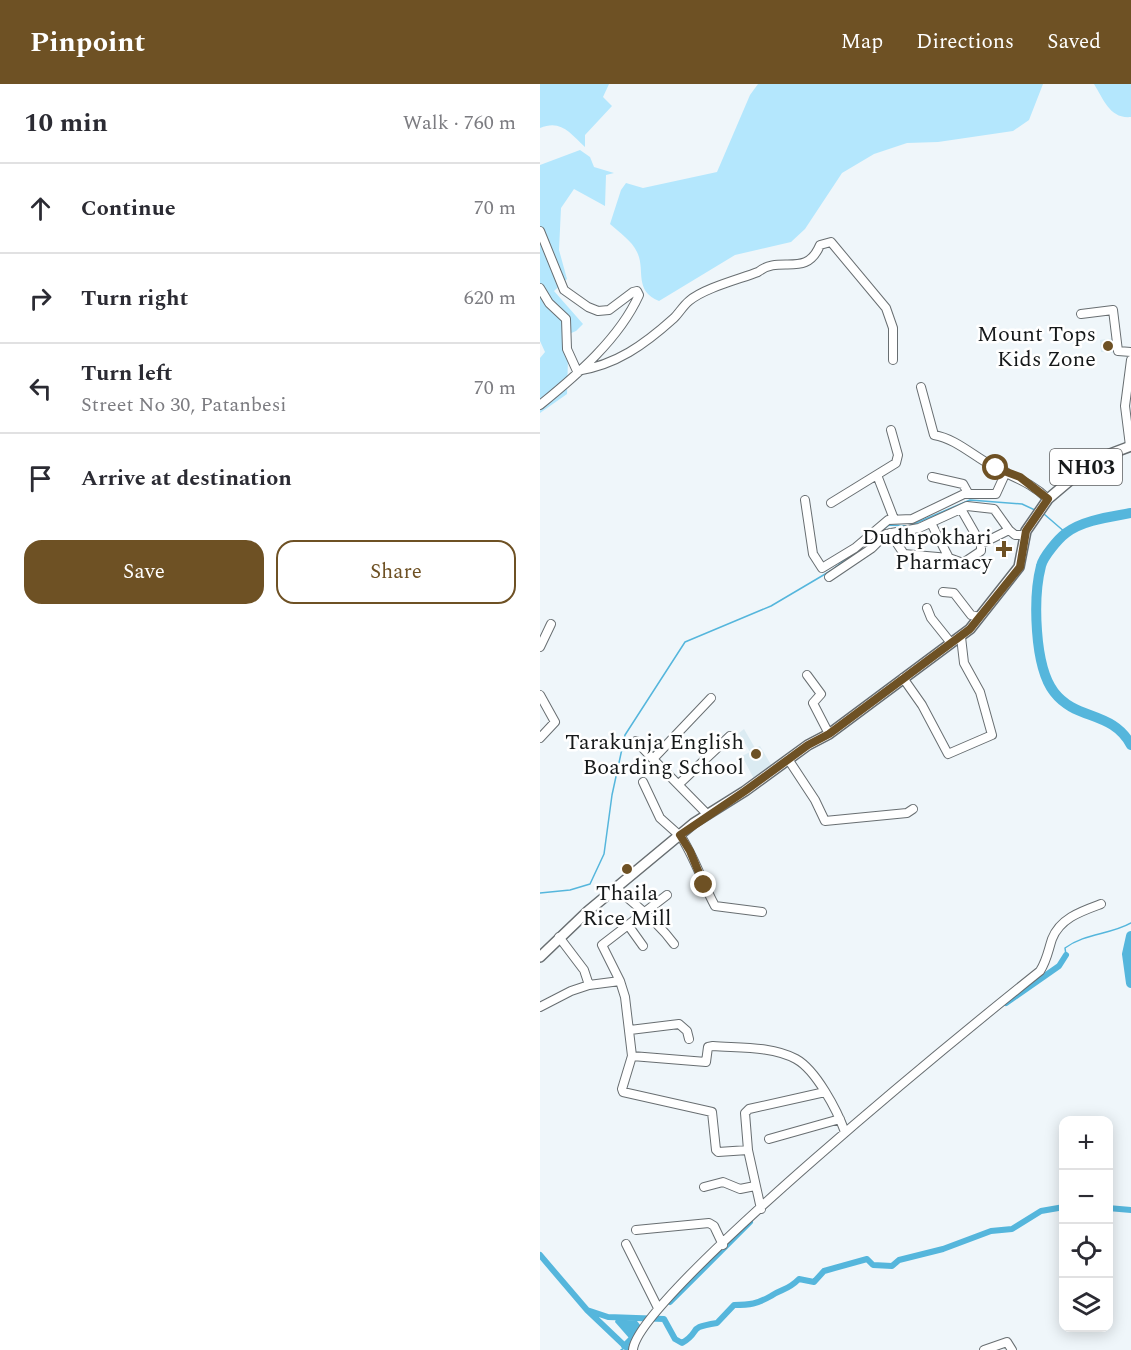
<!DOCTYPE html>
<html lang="en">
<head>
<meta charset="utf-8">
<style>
  :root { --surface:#fff; --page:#f2f2f3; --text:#2b2b33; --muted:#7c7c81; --line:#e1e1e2; --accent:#6e5124 }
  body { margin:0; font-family:Spectral,serif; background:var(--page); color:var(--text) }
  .controls { position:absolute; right:18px; bottom:18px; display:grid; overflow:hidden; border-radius:12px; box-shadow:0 3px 15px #0003 }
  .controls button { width:54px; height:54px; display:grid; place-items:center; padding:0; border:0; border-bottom:2px solid var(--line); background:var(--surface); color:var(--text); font:30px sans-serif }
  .stop { position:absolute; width:18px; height:18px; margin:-14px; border:4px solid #6e5124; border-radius:50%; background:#fff }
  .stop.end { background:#6e5124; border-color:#fff; box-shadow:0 2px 6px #0008 }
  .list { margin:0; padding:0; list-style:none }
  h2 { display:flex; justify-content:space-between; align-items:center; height:78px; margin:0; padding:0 24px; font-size:26px }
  h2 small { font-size:20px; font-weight:400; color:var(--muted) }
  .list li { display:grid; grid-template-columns:39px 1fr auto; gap:18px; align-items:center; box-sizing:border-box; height:90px; padding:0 24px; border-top:2px solid var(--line) }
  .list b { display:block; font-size:22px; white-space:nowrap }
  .list p { margin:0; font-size:20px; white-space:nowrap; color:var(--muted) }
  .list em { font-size:20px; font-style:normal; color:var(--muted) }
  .actions { display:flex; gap:12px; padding:18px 24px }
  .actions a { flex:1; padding:14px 0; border:2px solid var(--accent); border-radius:18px; text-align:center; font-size:21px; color:var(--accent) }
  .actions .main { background:var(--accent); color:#fff }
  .icon { flex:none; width:33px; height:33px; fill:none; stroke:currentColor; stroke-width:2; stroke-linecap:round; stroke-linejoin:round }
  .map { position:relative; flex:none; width:591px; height:1266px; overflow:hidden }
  header { display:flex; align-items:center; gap:36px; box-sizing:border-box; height:84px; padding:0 30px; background:var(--accent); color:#fff }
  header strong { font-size:28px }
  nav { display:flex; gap:33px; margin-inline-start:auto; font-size:21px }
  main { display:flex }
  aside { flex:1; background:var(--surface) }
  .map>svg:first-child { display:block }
</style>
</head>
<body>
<header>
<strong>Pinpoint</strong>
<nav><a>Map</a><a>Directions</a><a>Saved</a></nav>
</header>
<main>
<aside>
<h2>10 min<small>Walk · 760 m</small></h2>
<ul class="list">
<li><svg class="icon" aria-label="ahead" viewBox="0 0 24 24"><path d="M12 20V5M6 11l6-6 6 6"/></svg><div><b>Continue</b></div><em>70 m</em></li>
<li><svg class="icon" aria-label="right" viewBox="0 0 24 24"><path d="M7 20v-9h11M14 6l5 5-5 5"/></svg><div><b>Turn right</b></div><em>620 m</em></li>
<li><svg class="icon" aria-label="left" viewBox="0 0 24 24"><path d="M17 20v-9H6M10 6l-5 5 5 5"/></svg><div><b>Turn left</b><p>Street No 30, Patanbesi</p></div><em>70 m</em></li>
<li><svg class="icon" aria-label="arrive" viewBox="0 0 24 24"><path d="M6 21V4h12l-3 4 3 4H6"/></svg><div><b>Arrive at destination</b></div></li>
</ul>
<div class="actions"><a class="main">Save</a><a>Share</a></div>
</aside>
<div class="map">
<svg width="591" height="1266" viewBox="0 0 591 1266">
  <rect width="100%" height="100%" fill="#eff6fa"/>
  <!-- built -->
  <path fill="#dbebf2" d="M575,254L576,269L561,268L560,256Z
    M204,645L215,664L220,662L233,684L214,695L202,672L210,668L199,649Z"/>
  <!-- green -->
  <path fill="#b4e7fd" d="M0,0H69L63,13L72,22L45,51V63C30,49 21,35 0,44Z
    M218,0H503L489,36L473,47L398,58L367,59L334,70L302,89L265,145L251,158L195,171L119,217C93,206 106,186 97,168C92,157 79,148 70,140L81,106L86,99L103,104L177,88L210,11Z
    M554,0H591V33C570,35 564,16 554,0Z
    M40,66L50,73L54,83L74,89L66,91L65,122L34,105L21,124L19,166L27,195L14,207L43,240L36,247L22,253L28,274L27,310L0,329V274L5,268L0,257V81Z"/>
  <!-- water -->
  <path fill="#55b6dc" d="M76,1235L97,1237L101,1242L89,1254L75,1238Z"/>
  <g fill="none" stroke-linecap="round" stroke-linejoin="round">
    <!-- stream -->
    <path stroke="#55b6dc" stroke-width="1.5" d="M504,430L526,449
      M0,809L30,806L50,800L64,770L72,711L85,651L145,558L231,522L292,486L349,441L369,442L430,416L482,420L497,427
      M526,871L525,864C545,849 570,851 591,839
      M81,1266L86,1263"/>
    <!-- canal -->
    <path stroke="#55b6dc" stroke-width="6" d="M466,919L519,882L526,871
      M568,1124L591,1126
      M0,1171L47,1226L89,1266
      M130,1218L210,1138
      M47,1226L68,1233L124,1235L135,1255L142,1259C163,1246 145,1244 177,1239L194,1221C210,1221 217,1220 231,1212C243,1204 247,1207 259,1195L274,1198L284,1187L327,1175L333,1181L352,1182L359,1176L403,1165L451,1147L472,1145L501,1127L524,1123
      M84,1262L105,1241"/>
    <!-- river -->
    <path stroke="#55b6dc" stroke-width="10" d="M591,429C570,433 543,436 526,449C518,455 503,473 501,482C493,513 494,582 514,608C536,637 572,626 591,661
      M591,852L587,870L591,899"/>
    <!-- minor casing -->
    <g stroke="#686e71" stroke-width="10">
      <path id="minor" d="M0,147L24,206L48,223L58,227L69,226L93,208L97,207L99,211C79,255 37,291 0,321
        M0,204L9,219L26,235L27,265L37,287C76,281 104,261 134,234C139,229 143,222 149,217C164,204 200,195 218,188C240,170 266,195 280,161L291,158L346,224L353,244V276
        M541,230L573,226L578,267L591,268
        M381,303L394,351C417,355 434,373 456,384C475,394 492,399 508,415
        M590,362L585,322L591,276
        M337,391L354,435
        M392,393L423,400L428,409
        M265,416L273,470L282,484L315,464L348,436L372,435L424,410H456L466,388
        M291,419L356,379L358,371L351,346
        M421,425L441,460
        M391,439L409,474
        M350,449L364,470L409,474L423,479L441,467V460L469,446L475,451H485
        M289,493L332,464L346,450L379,444L427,422L454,425L469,446
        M403,508L414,509L431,531L439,533
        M387,524L391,534L411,559
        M0,563L11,540
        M267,591L281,610L273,619L289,650
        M363,594L382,621L408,670L452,651L440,608L424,579L421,553
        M0,611L15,638L0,654
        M96,657L113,675
        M248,675L275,716L285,737L367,729L373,725
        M103,698L120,734L139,751
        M139,700L190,652
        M168,731L113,675L171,614
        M140,751C154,772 162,798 175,822L222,828
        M77,804C97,823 118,838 134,860
        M88,841L103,862
        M19,853L44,886L49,901L80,897L85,913L92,972L166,978L168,963L173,962C199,964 232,962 256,975C276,986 297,1026 305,1048
        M80,897L62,861L127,811
        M0,923L31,907L49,901
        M90,946L139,940L147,947L149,955
        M92,972L82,1005L83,1008L172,1028L176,1066L178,1068L208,1066L205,1029L209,1025L285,1008
        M229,1055L300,1035
        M208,1066L221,1125
        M164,1103L183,1098L200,1105L215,1102
        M96,1146L169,1139L174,1142L183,1161
        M86,1160L118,1224
        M93,1266C96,1213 440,935 500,887C507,876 508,867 512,855C520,834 542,827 561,820
        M444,1266L467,1258L472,1266"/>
    </g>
    <!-- major casing -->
    <g stroke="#686e71" stroke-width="12">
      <path id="major" d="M0,873L48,827L154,739L205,707L268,661L289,650L430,545L479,483L486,447L508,415L554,376L591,362"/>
    </g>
    <!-- minor -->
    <use href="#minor" stroke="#fff" stroke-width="8"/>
    <!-- major -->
    <use href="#major" stroke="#fff" stroke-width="9"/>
  </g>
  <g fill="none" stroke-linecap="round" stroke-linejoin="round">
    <!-- route -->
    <path stroke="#6e5124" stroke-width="8" d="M164,801L150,767L140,751L205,707L268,661L289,650L430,545L480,483L486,447L508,415L480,393L456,384"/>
  </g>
  <!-- markers -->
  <g fill="#6e5124" stroke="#fff" stroke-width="2">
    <circle cx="568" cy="262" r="6"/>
    <path d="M461 456h6v6h6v6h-6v6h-6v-6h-6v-6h6z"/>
    <circle cx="216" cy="670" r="6"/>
    <circle cx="87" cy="785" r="6"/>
  </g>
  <g text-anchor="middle" stroke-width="5" stroke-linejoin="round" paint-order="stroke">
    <!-- shield labels -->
    <rect fill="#fff" stroke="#5c5e5f" stroke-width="1.5" x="510" y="365" width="72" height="36" rx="4.5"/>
    <g font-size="21" font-weight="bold" fill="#16191a">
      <text x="546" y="390">NH03</text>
    </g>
    <!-- poi labels -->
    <g font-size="22" fill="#16191a" stroke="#fff" text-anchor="end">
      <text x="556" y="257">Mount Tops<tspan x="556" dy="25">Kids Zone</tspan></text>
      <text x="452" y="460">Dudhpokhari<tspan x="452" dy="25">Pharmacy</tspan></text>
      <text x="204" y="665">Tarakunja English<tspan x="204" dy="25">Boarding School</tspan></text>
      <text x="87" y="816" text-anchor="middle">Thaila<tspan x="87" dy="25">Rice Mill</tspan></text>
    </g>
  </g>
</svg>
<div class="controls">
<button>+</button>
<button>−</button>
<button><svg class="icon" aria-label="locate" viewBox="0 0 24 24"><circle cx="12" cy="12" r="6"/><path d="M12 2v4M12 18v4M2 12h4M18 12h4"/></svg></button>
<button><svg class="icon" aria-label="layers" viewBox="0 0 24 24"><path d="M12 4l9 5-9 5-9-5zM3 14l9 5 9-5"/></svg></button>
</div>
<div class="stop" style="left:456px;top:384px"></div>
<div class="stop end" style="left:164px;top:801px"></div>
</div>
</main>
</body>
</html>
